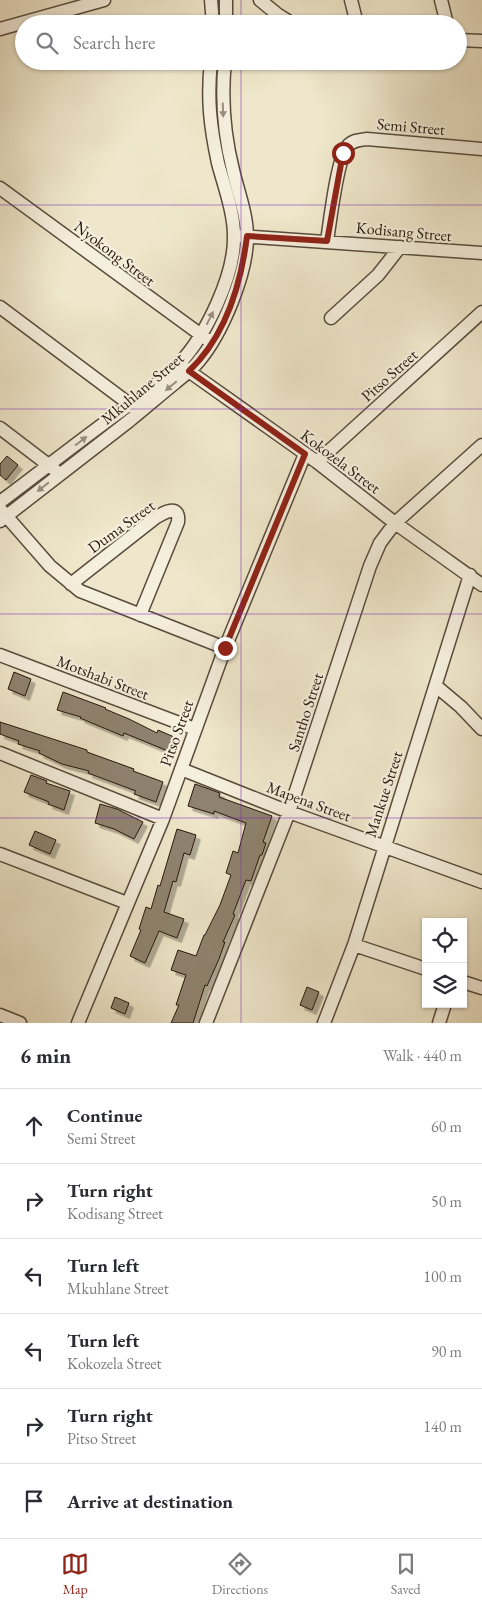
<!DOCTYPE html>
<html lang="en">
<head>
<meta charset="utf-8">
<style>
  :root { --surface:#fff; --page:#f7f7f7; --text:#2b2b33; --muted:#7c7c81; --line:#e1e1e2; --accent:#8f2418 }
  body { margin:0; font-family:"EB Garamond",serif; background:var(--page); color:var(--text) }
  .controls { position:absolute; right:15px; bottom:15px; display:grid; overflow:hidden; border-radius:0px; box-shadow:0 1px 4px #0004 }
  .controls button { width:45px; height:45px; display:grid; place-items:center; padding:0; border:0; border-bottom:1px solid var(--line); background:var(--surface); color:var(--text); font:25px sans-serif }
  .stop { position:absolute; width:15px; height:15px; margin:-11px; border:4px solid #8f2418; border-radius:50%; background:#fff }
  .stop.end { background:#8f2418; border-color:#fff; box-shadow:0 1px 5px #0008 }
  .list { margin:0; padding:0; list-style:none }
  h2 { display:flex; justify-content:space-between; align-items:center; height:65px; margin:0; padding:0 20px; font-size:21px }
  h2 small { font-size:16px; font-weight:400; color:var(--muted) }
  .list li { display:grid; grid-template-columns:32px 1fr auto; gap:15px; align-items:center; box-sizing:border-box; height:75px; padding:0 20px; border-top:1px solid var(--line) }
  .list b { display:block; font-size:19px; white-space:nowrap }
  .list p { margin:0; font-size:16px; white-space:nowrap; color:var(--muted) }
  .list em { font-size:16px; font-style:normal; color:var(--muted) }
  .icon { flex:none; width:28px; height:28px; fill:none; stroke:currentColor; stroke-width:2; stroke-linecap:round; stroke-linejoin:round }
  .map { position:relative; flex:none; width:482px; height:1023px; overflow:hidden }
  .search { position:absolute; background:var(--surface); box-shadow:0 1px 4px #0004; left:15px; right:15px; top:15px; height:55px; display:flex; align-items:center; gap:12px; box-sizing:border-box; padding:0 18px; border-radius:28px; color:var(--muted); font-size:19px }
  .sheet { height:515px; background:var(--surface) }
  nav { display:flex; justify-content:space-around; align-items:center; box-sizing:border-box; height:70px; border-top:1px solid var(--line); background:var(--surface); font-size:14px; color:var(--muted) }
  nav a { display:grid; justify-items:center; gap:2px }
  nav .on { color:var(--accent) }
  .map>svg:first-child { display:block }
</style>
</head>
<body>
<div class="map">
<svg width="482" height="1023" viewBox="0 0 482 1023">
  <defs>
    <filter id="shadow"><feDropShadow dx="4.5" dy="4.5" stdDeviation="0" flood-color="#0004"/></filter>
  </defs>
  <rect width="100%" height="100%" fill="#efe7cb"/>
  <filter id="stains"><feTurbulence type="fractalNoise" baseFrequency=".004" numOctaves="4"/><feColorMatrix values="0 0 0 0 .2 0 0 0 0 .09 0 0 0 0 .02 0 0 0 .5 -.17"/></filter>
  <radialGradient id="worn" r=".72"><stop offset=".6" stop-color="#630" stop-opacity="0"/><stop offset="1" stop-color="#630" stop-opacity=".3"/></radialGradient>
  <!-- building -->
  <path fill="#8f836f" stroke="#26170c" filter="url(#shadow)" d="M7,456L18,465L6,480L0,475V464Z
    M14,672L31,679L25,696L8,689Z
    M63,692L106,708L105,709L129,719L157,733L158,730L174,737L168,751L124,733L123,736L80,718L81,717L57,710Z
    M0,722L87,750V752L134,769L133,771L163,782L156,802L134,794L136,791L88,773L89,771L62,764L39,753L40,751L18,744L19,741L0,734Z
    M31,775L47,781L46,783L70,791L64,810L48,804L49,802L24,792Z
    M195,784L220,793L219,797L272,816L263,842L266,843L262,855H260L251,881L246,880L233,914L235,915L223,942H225L219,959L207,986L205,985L193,1023H171L179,1005H176L186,975L171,970L178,950L196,956L204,935H205L220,905L231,875L226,873L233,851L238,853L246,823L214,811V814L188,806Z
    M100,804L117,809L143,822L134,839L114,829L95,823Z
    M177,829L196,835L190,855L184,853L176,882L173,881L164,912L184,919L177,938L159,931L145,963L130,956L141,930L139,929L146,907L151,909L158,885L160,886Z
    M35,831L56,840L50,854L29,845Z
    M307,987L319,992L312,1010L300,1005Z
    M115,997L129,1003L125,1014L111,1008Z"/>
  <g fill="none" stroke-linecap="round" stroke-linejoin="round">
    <!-- minor casing -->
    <g stroke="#584b3c" stroke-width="15">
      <path id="minor" d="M211,0L213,24
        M226,0V24
        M260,0L277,14L293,24
        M351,0L357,24
        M441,0L447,24
        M0,29L104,0
        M458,40L482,41
        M0,188L208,340
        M240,236L482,253
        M327,241C330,222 337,160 347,147C352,140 360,140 367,139L482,149
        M0,307L136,409
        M331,318L378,275L400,247
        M183,367L317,462L395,523L482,585
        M0,428L55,470
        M317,462L482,312
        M0,502C40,472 78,442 118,413C137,399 165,380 180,363C206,335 235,275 234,236C234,212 224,186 218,163C210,126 207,98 211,61
        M1,510L50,566L80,591L225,648
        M0,521C43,488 86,454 129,421C145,408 160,395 176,382C183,376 192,370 198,362C222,334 247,274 247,237C247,214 238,192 233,170C224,134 221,98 225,61
        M71,584L155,518C163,513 180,503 178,522L140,615
        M0,655L195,729
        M436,686L461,707L482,729
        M0,753L163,819
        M181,769L289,812L482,882
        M0,854L127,903
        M354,945L426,969
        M463,982L482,988
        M0,1015L20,1023
        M78,1023L163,819L225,648L305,454
        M206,1023L289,812L370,566L380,543L395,523L482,445
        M324,1023L354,945L470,575
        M439,1023L445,1004"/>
    </g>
    <!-- minor -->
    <use href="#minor" stroke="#f5efdd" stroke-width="12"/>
  </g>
  <!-- one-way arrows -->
  <defs><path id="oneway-solid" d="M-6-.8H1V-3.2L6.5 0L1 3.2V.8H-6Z" transform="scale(1.25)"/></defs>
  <g fill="#988e7f">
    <use href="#oneway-solid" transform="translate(223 110) rotate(88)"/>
    <use href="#oneway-solid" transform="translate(210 318) rotate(-63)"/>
    <use href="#oneway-solid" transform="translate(171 386) rotate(140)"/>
    <use href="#oneway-solid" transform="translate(81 441) rotate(-37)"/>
    <use href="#oneway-solid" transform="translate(43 487) rotate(142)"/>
  </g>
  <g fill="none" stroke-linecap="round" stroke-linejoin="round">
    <!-- route -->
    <path stroke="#8f2418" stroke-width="6" d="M225,648L305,454L189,371C225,337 241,284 247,236L327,241L343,153"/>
  </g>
  <!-- grid -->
  <path fill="none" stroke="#7b2cbf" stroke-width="1" stroke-opacity="0.55" d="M241,0V24M241,61V1023M0,205H482M0,409H482M0,614H482M0,818H482"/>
  <g text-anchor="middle" stroke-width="4.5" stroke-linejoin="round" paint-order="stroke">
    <!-- street labels -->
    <g font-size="16" fill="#26170c" stroke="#f5efdd">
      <text transform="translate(411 126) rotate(5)" y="6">Semi Street</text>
      <text transform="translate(404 231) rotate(5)" y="6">Kodisang Street</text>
      <text transform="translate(115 253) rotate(37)" y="6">Nyokong Street</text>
      <text transform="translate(389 375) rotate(-42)" y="6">Pitso Street</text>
      <text transform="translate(142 388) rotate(-40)" y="6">Mkuhlane Street</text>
      <text transform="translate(341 461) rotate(37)" y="6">Kokozela Street</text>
      <text transform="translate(121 526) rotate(-36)" y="6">Duma Street</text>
      <text transform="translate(103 677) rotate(21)" y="6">Motshabi Street</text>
      <text transform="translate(305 712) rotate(-72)" y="6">Santho Street</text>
      <text transform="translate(176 733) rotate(-70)" y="6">Pitso Street</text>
      <text transform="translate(383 794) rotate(-72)" y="6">Mankue Street</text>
      <text transform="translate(309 801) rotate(20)" y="6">Mapena Street</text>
    </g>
  </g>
  <rect width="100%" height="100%" filter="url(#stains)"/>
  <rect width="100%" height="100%" fill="url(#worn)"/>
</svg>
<div class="controls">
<button><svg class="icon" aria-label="locate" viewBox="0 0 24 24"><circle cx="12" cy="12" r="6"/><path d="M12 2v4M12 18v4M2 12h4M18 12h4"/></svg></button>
<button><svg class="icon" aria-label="layers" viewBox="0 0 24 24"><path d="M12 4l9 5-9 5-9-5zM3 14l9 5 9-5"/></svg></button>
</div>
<div class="stop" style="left:343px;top:153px"></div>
<div class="stop end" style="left:225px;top:648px"></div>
<div class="search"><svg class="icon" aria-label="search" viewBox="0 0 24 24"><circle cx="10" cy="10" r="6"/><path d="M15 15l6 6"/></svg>Search here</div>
</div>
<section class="sheet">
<h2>6 min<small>Walk · 440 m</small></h2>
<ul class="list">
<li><svg class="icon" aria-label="ahead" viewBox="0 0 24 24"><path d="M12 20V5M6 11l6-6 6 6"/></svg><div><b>Continue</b><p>Semi Street</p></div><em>60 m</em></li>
<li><svg class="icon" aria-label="right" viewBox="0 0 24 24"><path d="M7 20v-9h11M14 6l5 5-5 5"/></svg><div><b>Turn right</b><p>Kodisang Street</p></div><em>50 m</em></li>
<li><svg class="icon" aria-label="left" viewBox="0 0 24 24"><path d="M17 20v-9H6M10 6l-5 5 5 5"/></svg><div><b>Turn left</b><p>Mkuhlane Street</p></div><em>100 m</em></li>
<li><svg class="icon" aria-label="left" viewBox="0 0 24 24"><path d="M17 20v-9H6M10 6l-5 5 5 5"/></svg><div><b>Turn left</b><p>Kokozela Street</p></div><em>90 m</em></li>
<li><svg class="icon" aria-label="right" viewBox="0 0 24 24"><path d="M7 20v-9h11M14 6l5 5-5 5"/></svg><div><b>Turn right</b><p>Pitso Street</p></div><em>140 m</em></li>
<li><svg class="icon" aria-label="arrive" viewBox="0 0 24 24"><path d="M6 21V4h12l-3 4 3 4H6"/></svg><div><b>Arrive at destination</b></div></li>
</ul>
</section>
<nav>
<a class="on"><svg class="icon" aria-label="map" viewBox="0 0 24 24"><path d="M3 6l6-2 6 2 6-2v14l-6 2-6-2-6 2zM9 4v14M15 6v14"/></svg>Map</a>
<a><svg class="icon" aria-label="directions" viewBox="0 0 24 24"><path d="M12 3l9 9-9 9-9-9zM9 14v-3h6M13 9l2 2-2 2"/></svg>Directions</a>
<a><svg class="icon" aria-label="saved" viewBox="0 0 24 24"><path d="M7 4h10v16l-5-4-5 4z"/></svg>Saved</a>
</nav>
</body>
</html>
